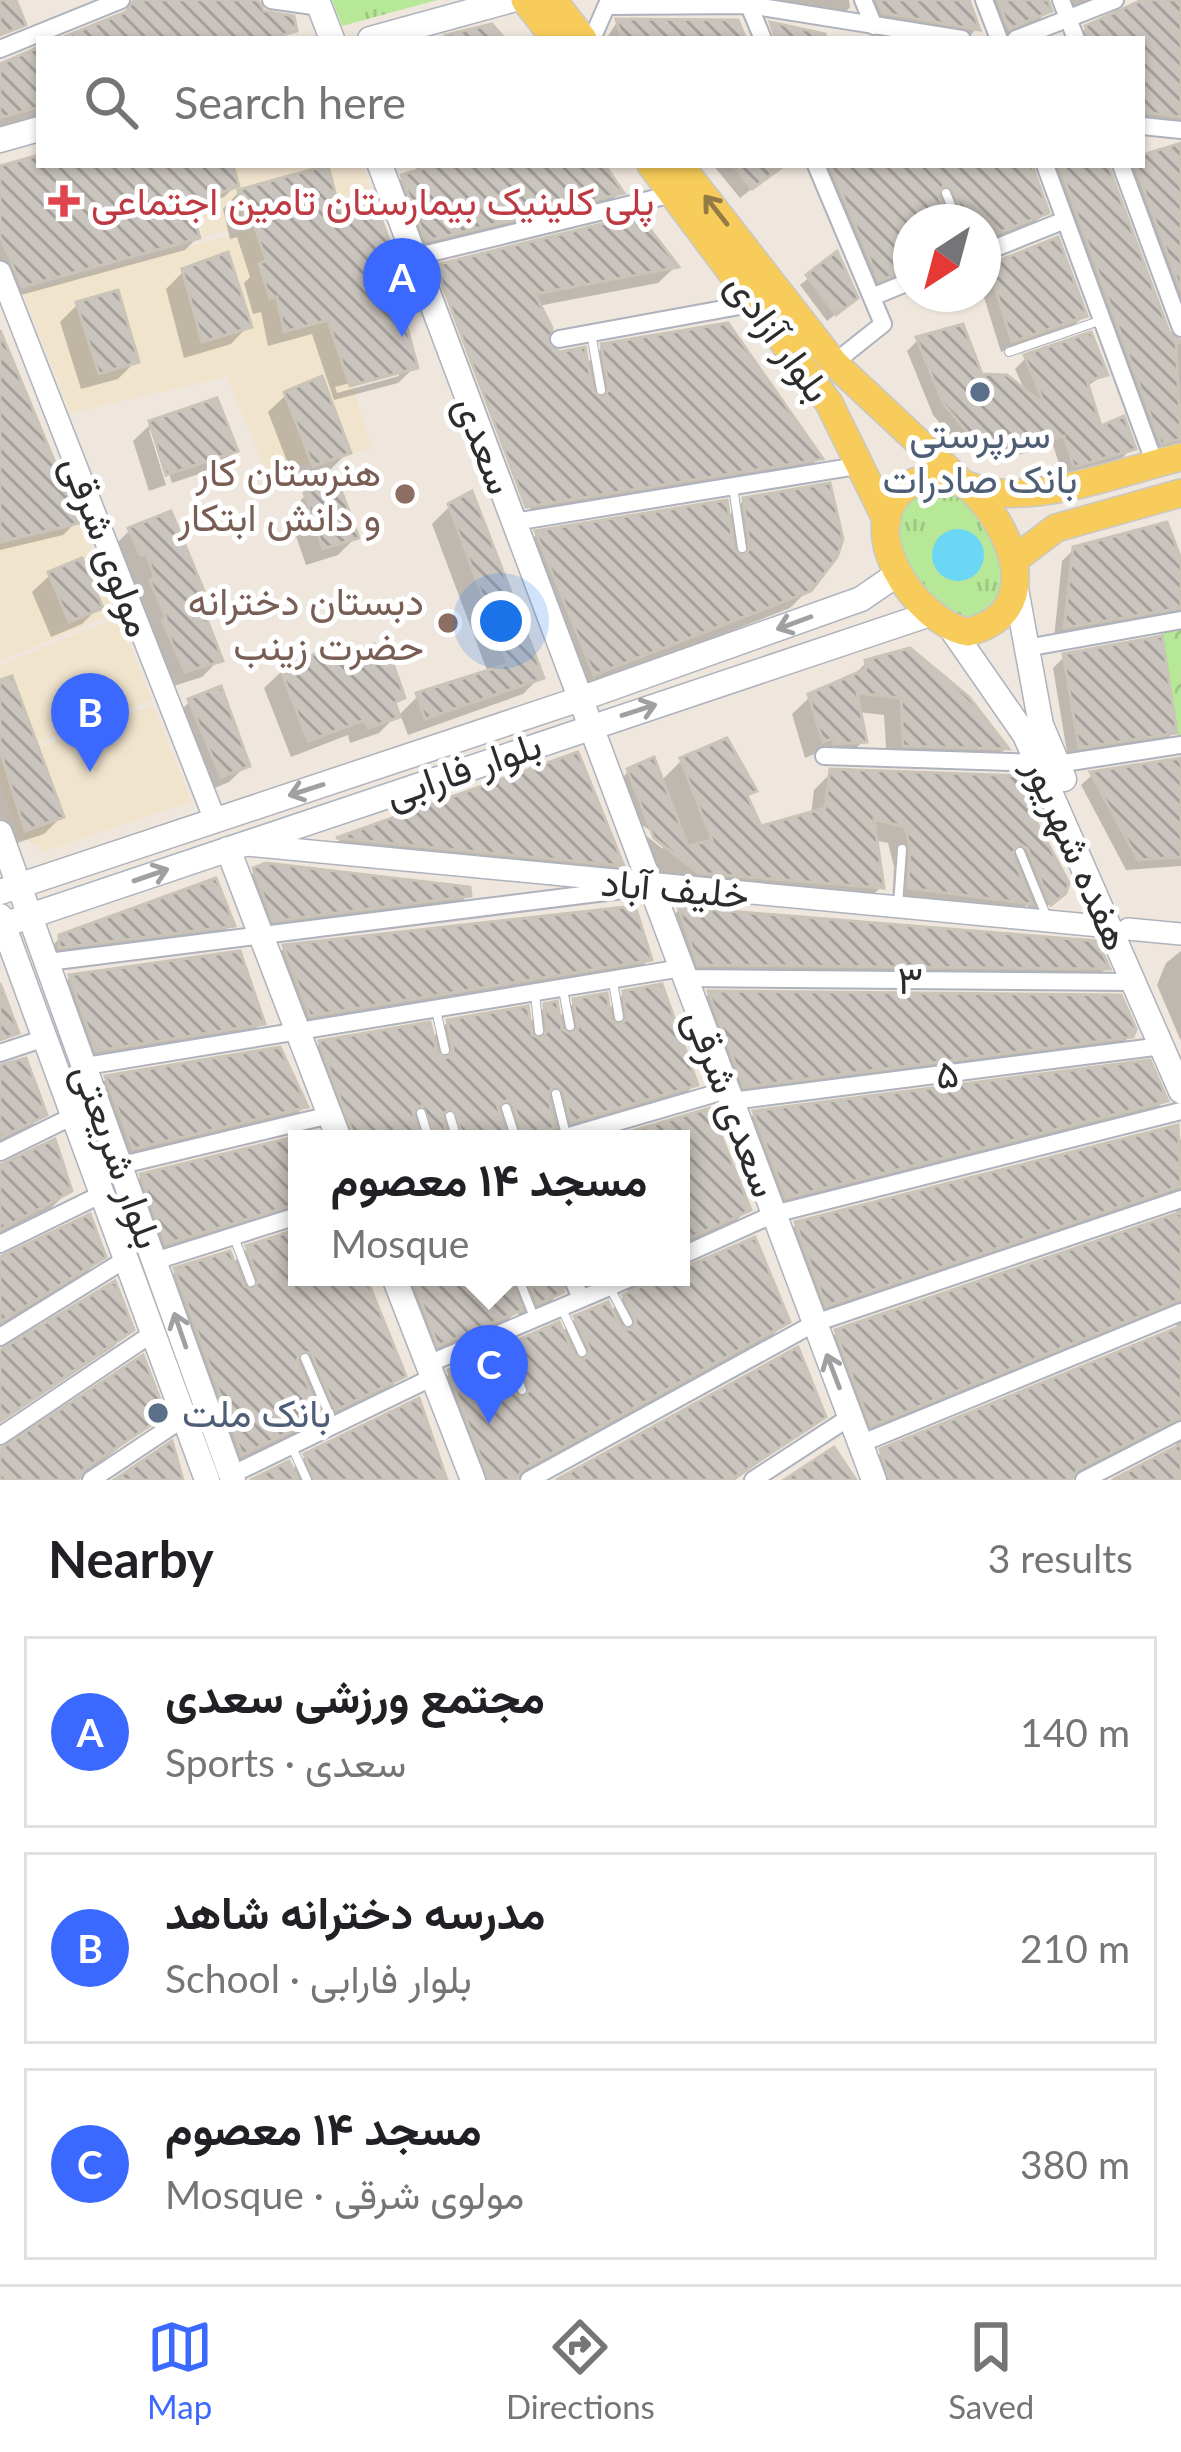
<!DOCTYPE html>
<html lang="en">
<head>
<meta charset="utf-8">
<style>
  :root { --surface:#fff; --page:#f2f2f2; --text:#202124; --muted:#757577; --line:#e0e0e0; --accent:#3b68ff }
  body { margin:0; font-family:Lato,Vazirmatn,sans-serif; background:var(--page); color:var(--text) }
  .compass { position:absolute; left:893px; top:204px; width:108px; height:108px; border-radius:50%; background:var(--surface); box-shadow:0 3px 9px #0004; rotate:216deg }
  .you { position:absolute; left:501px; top:621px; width:42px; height:42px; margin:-30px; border:9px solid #fff; border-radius:50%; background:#1a73e8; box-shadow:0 0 0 18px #1a73e833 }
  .badge { display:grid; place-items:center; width:78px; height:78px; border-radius:50%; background:var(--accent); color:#fff; font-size:39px; font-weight:700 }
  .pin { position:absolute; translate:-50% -99px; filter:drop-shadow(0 3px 6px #0008) }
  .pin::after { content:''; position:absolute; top:63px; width:42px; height:36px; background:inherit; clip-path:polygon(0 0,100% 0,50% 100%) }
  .popup { position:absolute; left:288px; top:1130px; width:402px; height:156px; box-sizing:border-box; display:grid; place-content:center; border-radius:0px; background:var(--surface); filter:drop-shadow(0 3px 9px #0005); font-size:39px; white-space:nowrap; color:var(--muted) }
  .popup b { font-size:45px; color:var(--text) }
  .popup::after { content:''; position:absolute; left:50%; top:100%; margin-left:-24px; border:24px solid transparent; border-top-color:var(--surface) }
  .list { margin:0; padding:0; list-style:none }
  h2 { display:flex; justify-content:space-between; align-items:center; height:156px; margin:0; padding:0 48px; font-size:51px }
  h2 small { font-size:39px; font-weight:400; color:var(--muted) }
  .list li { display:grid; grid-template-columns:78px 1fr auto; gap:36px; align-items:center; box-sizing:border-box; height:192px; margin:0 24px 24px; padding:0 24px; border:3px solid var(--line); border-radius:0px }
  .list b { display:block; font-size:45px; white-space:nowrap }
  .list p { margin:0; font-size:39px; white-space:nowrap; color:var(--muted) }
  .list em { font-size:39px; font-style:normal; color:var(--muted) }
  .icon { flex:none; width:66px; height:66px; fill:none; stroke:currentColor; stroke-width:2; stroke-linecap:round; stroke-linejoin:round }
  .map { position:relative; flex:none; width:1181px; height:1480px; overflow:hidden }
  .search { position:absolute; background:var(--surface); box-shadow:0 3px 9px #0004; left:36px; right:36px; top:36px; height:132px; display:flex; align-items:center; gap:30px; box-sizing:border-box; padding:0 42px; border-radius:0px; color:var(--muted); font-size:45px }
  .sheet { height:804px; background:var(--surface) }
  nav { display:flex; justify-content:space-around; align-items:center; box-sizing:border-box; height:168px; border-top:3px solid var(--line); background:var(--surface); font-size:33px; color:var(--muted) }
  nav a { display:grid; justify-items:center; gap:6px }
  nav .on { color:var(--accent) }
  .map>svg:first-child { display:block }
</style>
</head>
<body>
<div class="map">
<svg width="1181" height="1480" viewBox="0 0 1181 1480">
  <defs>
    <pattern id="grass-tufts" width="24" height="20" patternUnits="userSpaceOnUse" patternTransform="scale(3)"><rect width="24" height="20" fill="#b7e898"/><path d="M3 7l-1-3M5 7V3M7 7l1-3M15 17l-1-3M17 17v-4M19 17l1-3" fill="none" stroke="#9ec783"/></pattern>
    <pattern id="park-crowns" width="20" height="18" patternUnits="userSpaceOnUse" patternTransform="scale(3)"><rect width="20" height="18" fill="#b7e898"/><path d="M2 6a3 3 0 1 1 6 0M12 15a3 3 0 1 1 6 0" fill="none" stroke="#9ec783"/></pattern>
    <pattern id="building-back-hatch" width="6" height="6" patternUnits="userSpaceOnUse" patternTransform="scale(3)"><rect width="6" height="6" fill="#cac4be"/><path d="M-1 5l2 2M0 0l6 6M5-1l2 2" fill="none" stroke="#a49f9b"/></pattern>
  </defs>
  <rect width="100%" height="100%" fill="#efe7de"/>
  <!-- education -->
  <path fill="#f1e4cd" d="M182,165H361L371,188L203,237Z
    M305,215L371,448L267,474L227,377L70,413L22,292Z
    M80,525L116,613L0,661V544Z
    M118,617L152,700L0,756V665Z
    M153,705L192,802L44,852L18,833L0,783V762Z"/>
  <!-- grass -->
  <path fill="url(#grass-tufts)" fill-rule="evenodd" d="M332,0H437L342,26Z
    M955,484L1010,560L994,616L943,621L890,534L904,497ZM965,531L980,543L981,567L970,578L953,581Z"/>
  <!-- park -->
  <path fill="url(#park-crowns)" d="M1181,626V739H1178L1161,630Z"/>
  <!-- water -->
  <path fill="#6cd7f5" d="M932 555a26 26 0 1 1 52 0a26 26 0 1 1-52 0Z"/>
  <!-- shadow -->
  <path fill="#0003" fill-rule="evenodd" d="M744,0H849L850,7L839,19Z
    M856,0H965L976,29L967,39L871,24Z
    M983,0H1046L1048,10L1037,22L997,38Z
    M1057,0H1093L1064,11Z
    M1151,0L1181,3V131L1142,125V39H1076L1086,28Z
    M617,22L736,23L743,39H606Z
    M39,53V117L0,129V70Z
    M1181,146V331L1129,165H1142V158Z
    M39,158V165H230L236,185L224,197L189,210L197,238L185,250L10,298L0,275V170Z
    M415,165H601L620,192L603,209L409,257L385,195L403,177L418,173Z
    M713,165H783L740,198Z
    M811,165H1030L1046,212L1034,223L983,244V222H911V272L867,290Z
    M1041,165H1104L1166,334L1181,342V449L1150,453Z
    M239,192L336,207L404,291L396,299L415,367L398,383L334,400L312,334L268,346L261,312L253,314L244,283L250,277L237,237L230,239L223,209ZM399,370V376L337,393L335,387Z
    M836,256L846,306L827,321L800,285Z
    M675,267L658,283L538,306L545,348L585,365L603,347L819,458L802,475L534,519L442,275H436L528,520L509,523L419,285L437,268Z
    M990,267L1084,316L1072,327L1001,352L983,294V274Z
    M183,272L248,326L231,344L184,358L166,289Z
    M77,305L136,361L118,379L81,389L60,322Z
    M0,337L76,522L63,535L0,550Z
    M918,340L980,377L1026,393L1015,369L1026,358L1105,374L1086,387L1099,430L1132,448L1121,459L1063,476L1053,445L996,461L963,450L933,415L907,351Z
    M286,395L347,453L330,470L295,482L268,412Z
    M151,424L234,451L217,468L172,483L155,430H149L166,485L149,491L133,441Z
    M305,496L356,537L338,555L306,565L288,513Z
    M744,500L809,589L790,608L577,691L520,551L537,534L726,518Z
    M449,507L540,677L523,694L408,735L400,714L418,696L488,673L432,524Z
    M169,515L219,660L202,677L167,688L135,601L138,595L130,571H122L112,548L129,531Z
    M1074,549L1181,568V620L1054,638L1062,561Z
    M50,575L99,607L82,624L51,637L32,592Z
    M909,651L997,733L1005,749L988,766L887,762L884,715L857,712L863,741L846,759L819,752L805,758L792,714L810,697L849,680L866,663Z
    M1064,657L1174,732L1163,743L1068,758L1053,668Z
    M333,663L402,697L393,706L396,716L379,733L350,743L348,735L291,757L264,688L282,671Z
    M0,684L61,817L44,834L8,846L0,818Z
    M190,701L247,765L229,782L203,793L173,719Z
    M576,755L621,865L604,882L323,855L338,841Z
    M1181,759V866L1126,870L1081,785L1092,775Z
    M681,761L753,790L745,798L760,830L811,815L814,790L832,772L1037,812L1031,818L1063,891L1033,920L1027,905L1012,920L892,905L894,867L888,843L874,840L881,887L863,904L680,889L637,855L611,789L629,771L660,782ZM644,826L663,841V849L640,831Z
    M255,871L468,895L451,913L256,937L237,888Z
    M633,910L649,959L632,976L292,1032L267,965L284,948Z
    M679,910L1095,944L1106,968L1089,985L681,982L662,927Z
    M231,925L214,942L42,956L60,938Z
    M1181,951V1041L1157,985L1166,963Z
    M70,977L261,1023L244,1040L79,1067L53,995Z
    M624,993L695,1084L677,1102L554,1138L552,1128L546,1139H330L303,1061L320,1043L431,1039L448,1022L527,1025L546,1006L557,1019L575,1002L607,1011Z
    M709,994L1131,1035L1113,1053L727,1103L692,1011Z
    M0,1068L43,1114L26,1132L0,1144Z
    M106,1079L305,1106L287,1124L116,1165L89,1096Z
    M1165,1100L1148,1118L768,1214L737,1131L754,1114Z
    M709,1112L747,1210L730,1227L681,1249V1139H615Z
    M1176,1129L1181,1141V1480H1118L1174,1451L1177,1443L1156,1435L1071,1480H868L864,1469L882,1452L1178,1326L1157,1316L854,1441L819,1350L837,1332L1175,1218L1177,1212L1158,1203L809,1321L779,1242L796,1225Z
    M297,1139V1277H365L403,1375L385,1393L318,1425L316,1418L300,1434L224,1471L158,1288L176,1271L232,1264L248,1248L293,1229L274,1220L148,1260L124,1194L142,1176Z
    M0,1165L68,1191L51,1208L0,1236Z
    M102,1256L85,1274L0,1326V1259Z
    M681,1269L787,1321L769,1339L516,1480H465L432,1390L450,1373L497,1361L513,1345L561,1333L576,1318L610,1312L629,1291L610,1281L570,1298L565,1288L543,1309L520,1319L517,1311L501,1327L421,1361L386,1277H681Z
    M131,1329L113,1347L0,1423V1349Z
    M797,1351L822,1416L735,1480H562Z
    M418,1402L444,1480H257L288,1465L291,1471L306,1456Z
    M162,1414L78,1480H0V1448Z"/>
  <!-- building -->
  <path fill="url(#building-back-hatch)" stroke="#cac3b7" stroke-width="3" d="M0,0H16L26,25L0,35Z
    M134,0H258L264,11L294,16L297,31L268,39H59L126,12Z
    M877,0H969L980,30L883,13Z
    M998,0H1048L1052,11L1009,29Z
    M1142,0H1181V117L1142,112V39H1089L1085,26Z
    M616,19L738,20L746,39H622Z
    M770,22L825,34V39H776Z
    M492,24L505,39H446L445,35Z
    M39,47V107L0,118V64Z
    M1181,143V291L1135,165H1142V155Z
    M39,155V165H233L239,186L190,204L200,238L22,287L0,236V166Z
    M328,165L338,204L372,194L408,292L398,295L418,368L350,386L328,320L284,332L277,297L270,299L259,264L266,260L253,222L246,225L238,190Z
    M435,165H605L624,193L426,241L401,175Z
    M733,165H785L752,189Z
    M830,165H1032L1049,213L983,239V222H966L953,189L944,185L938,195L949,222H911V268L879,281Z
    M1059,165H1108L1169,332L1181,341L1176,345L1181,439L1161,444Z
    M639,215L679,267L535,294L552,328L549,346L560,352L585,347L593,391L601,398L609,390L601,344L728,323L823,459L526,507L435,265Z
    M1058,237L1087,316L1012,342L988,265Z
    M837,251L858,298L836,315L806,275Z
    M228,252L252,327L202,342L182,269Z
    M118,290L139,362L99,374L76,302Z
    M963,324L982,374L1007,375L1045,405L1024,355L1091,332L1108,375L1087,381L1101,426L1124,416L1136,449L1074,467L1064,436L1009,451L974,440L943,403L916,337Z
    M0,330L80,523L0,542Z
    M322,376L351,453L313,466L284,392Z
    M217,398L238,451L166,475L149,421Z
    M338,482L359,538L323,549L304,493Z
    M830,483L843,539L837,557L811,591L594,675L535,531L727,500L734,550L744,556L750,548L743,498Z
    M472,491L544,678L425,719L416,693L508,664L448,504Z
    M171,511L204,591L197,594L223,661L185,672L162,620L166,618L150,581L154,576L147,555H140L128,528Z
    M1167,522L1181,559V608L1064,628L1073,547Z
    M82,558L103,608L69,622L48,572Z
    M1162,636L1177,733L1079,748L1063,654Z
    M374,644L379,657L390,655L405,698L395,702L400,717L368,728L365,720L308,741L280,668L331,648L335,659Z
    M910,648L969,697L1009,749L903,746L901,698L857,693L867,742L834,744V738L823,742L808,694L866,669L865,660Z
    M12,676L64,817L25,831L0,750V680Z
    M221,686L250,766L221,777L188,699Z
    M727,738L757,791L747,795L761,826L825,808L830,769L1025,776L1041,813L1031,812L1069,883L1066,893L1051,905L1028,849L1020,844L1012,854L1032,904L908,888L910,848L905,827L874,819L884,888L698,873L654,838L627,769L654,757L688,846L712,840L680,758Z
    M578,752L624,866L336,838Z
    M1181,758V857L1138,860L1090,772Z
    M266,863L470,887L471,896L273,921L253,868Z
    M216,878L235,926L59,948V935Z
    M635,906L652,960L310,1016L283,945Z
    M678,907L1097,941L1110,969L698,965Z
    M240,951L265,1024L96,1051L69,975Z
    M0,983L19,1033L0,1040Z
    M662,984L698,1085L571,1122L564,1091L553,1086L548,1095L555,1127L529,1139H524L514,1105L507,1100L498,1107L507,1139H465L451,1108L442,1115L448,1139H437L422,1105L413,1112L420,1139H355L319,1041L430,1022L437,1053L446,1058L453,1049L447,1020L528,1006L532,1035L541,1039L547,1031L544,1004L557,1001L562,1029L570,1034L578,1028L573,999L607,993L611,1020L619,1025L627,1019L623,991Z
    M708,991L1121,995L1136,1029L1133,1037L744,1087Z
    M280,1047L308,1107L133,1149L105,1076Z
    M26,1058L47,1115L0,1138V1065Z
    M1150,1060L1168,1101L786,1198L753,1111Z
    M710,1108L751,1210L681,1242V1139H605Z
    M1178,1125L1181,1186L826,1306L795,1222Z
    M318,1131L321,1139H297V1204L166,1244L140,1174Z
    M55,1139L72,1191L0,1230V1165Z
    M1181,1212V1299L871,1426L835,1330Z
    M90,1214L106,1257L0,1322V1257Z
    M297,1229V1277H366L406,1376L336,1410L312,1354L301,1351L297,1361L321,1417L242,1455L174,1268L230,1251L244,1286L253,1290L259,1280L246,1246Z
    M755,1237L790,1322L523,1469L516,1480H489L448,1370L496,1349L514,1393L524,1398L530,1388L511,1343L559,1322L575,1356L584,1360L590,1350L574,1316L608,1302L621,1327L631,1330L636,1321L623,1295L642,1286L646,1277H681V1269Z
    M412,1277H510L522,1310L438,1346Z
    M527,1277H559L564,1292L538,1304Z
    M115,1281L134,1330L0,1421V1350Z
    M1181,1326V1417L1078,1469L1071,1480H890L880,1449Z
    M798,1347L826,1417L730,1480H556Z
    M143,1355L166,1415L84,1469L78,1480H0V1449Z
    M419,1398L447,1480H315L304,1454Z
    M172,1441L183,1480H114Z
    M1181,1444V1480H1112Z
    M834,1447L856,1480H784Z
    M289,1461L298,1480H250Z"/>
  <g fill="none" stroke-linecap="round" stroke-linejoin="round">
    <!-- service casing -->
    <g stroke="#aeb2bd" stroke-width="10">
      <path id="service" d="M946,193L958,222
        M591,333L601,390
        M1009,352L1102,320
        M733,487L742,548
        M1020,852L1046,915
        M898,906L902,849
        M613,982L619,1017
        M563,990L570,1026
        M535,994L539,1031
        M436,1010L445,1050
        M556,1094L566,1135
        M506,1108L516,1139
        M421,1113L429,1139
        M450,1116L457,1139
        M234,1237L251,1282
        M518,1277L534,1317
        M610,1288L628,1322
        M562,1309L582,1352
        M499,1336L522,1390
        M305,1358L333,1423
        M292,1447L307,1480"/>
    </g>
    <!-- minor casing -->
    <g stroke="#aeb2bd" stroke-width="20">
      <path id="minor" d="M271,0L320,7
        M863,0L874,26
        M984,0L999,39
        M1061,0L1076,39
        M747,1L763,39
        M607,6L749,5L962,39
        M592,39L609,0
        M1016,39L1115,0
        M0,49L121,0
        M1142,126L1181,130
        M816,165L883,324L834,363
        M1045,165L1155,464
        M1121,165L1181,328
        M983,253L1065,220
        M414,257L673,194
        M872,297L911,281
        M559,339L756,303
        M514,522L863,465
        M1026,648L1181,620
        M824,756L1039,763
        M1057,764L1181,745
        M48,962L638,888
        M685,978L1134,982
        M0,1053L45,1038
        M86,1066L682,968
        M732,1101L1162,1046
        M559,1139L727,1090
        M0,1152L73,1116
        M122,1165L330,1115
        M0,1244L102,1194
        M681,1256L774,1214L1181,1111
        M155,1261L297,1216
        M572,1277L581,1299
        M0,1337L126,1259
        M428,1364L633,1277
        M0,1436L153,1333
        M860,1444L1181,1312
        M231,1475L433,1377
        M91,1480L184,1418
        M529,1480L815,1323L1181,1199
        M753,1480L850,1417
        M1084,1480L1181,1430"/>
    </g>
    <!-- tertiary casing -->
    <g stroke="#aeb2bd" stroke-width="24">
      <path id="tertiary" d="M0,272L215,820
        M247,845L1110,927
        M1128,929L1181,934"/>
    </g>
    <!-- secondary casing -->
    <g stroke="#aeb2bd" stroke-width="27">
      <path id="secondary" d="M317,0L332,39
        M370,39L512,0
        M0,140L39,129
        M380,165L874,1480
        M1016,589L1041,725L1064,779
        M952,630L1025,735L1181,1091
        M0,833L233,1480
        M228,849L339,1139
        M0,892L580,699L861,599L899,573
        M0,916L207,1480
        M0,926L927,615
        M394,1277L473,1480"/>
    </g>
    <!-- primary casing -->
    <g stroke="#c8c8c8" stroke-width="30">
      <path id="primary" d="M525,0L555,39
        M553,0L583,39
        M651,165L829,403L887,521
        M680,165L834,363L959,480
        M972,490C1014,531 1045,613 968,632C916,623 847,523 911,484C941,466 969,492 999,493C1059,497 1123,471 1181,457
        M1014,560L1056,528L1181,493"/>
    </g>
    <!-- service -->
    <use href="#service" stroke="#fff" stroke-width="8"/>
    <!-- minor -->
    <use href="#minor" stroke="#fff" stroke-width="16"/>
    <!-- tertiary -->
    <use href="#tertiary" stroke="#fff" stroke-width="21"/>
    <!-- secondary -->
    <use href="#secondary" stroke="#fff" stroke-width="24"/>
    <!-- primary -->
    <use href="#primary" stroke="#f8cc5a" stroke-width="27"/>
  </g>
  <!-- one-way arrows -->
  <defs><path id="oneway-shaft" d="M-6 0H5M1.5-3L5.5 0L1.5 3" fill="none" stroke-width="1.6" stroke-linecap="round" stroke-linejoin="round" transform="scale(3)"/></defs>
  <use stroke="#927c43" href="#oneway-shaft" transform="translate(716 210) rotate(-128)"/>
  <g stroke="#a0a0a0">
    <use href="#oneway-shaft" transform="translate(794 623) rotate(160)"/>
    <use href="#oneway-shaft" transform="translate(639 710) rotate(-18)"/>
    <use href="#oneway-shaft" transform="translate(306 790) rotate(162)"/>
    <use href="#oneway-shaft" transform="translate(151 875) rotate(-19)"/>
    <use href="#oneway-shaft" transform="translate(180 1330) rotate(-109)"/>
    <use href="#oneway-shaft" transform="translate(833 1371) rotate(-111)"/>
  </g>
  <!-- markers -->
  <path fill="#e0444e" stroke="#fff" stroke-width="4.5" d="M58 183h12v12h12v12h-12v12h-12v-12h-12v-12h12z"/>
  <g fill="#5c6f8a" stroke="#fff" stroke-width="4.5">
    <circle cx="980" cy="392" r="12"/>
    <circle cx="158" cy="1413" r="12"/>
  </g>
  <g fill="#8d6e63" stroke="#fff" stroke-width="4.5">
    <circle cx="405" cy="494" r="12"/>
    <circle cx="448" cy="623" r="12"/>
  </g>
  <g text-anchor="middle" stroke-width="10" stroke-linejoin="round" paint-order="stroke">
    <!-- health labels -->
    <g font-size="39" fill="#be3a42" stroke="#fff" text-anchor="start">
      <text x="91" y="215">پلی کلینیک بیمارستان تامین اجتماعی</text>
    </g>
    <!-- street labels -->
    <g font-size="39" fill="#2c2c2c" stroke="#fff">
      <text transform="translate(779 337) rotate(54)" y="14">بلوار آزادی</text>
      <text transform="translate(485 445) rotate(69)" y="14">سعدی</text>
      <text transform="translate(108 546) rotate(69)" y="14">مولوی شرقی</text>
      <text transform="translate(463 769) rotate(-19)" y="14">بلوار فارابی</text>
      <text transform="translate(1078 854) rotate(66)" y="14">هفده شهریور</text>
      <text transform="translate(675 888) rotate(5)" y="14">خلیف آباد</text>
      <text transform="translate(910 980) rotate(1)" y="14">۳</text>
      <text transform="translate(947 1074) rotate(-7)" y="14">۵</text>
      <text transform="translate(732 1103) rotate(69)" y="14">سعدی شرقی</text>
      <text transform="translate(118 1156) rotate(70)" y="14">بلوار شریعتی</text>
    </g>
    <!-- service labels -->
    <g font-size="39" fill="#4e5e75" stroke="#fff">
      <text x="980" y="448">سرپرستی<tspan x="980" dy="45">بانک صادرات</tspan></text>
      <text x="182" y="1427" text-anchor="start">بانک ملت</text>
    </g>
    <!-- education labels -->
    <g font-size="39" fill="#785e54" stroke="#fff" text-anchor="end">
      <text x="381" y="486">هنرستان کار<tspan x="381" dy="45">و دانش ابتکار</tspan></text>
      <text x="424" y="615">دبستان دخترانه<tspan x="424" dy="45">حضرت زینب</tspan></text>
    </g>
  </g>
</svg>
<svg class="compass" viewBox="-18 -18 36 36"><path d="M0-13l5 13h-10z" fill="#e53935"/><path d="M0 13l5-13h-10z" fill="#757577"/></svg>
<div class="you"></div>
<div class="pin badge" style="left:402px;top:337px">A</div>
<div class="pin badge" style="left:90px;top:772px">B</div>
<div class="pin badge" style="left:489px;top:1424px">C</div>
<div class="popup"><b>مسجد ۱۴ معصوم</b>Mosque</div>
<div class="search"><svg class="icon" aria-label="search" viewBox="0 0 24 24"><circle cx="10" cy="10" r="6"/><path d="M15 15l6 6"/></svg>Search here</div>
</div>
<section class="sheet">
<h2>Nearby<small>3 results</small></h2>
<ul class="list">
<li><span class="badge">A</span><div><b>مجتمع ورزشی سعدی</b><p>Sports · سعدی</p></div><em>140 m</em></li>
<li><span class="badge">B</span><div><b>مدرسه دخترانه شاهد</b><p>School · بلوار فارابی</p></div><em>210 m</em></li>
<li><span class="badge">C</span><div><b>مسجد ۱۴ معصوم</b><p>Mosque · مولوی شرقی</p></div><em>380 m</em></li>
</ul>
</section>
<nav>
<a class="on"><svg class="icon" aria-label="map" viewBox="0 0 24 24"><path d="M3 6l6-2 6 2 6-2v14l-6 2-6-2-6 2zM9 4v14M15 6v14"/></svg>Map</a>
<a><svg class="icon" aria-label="directions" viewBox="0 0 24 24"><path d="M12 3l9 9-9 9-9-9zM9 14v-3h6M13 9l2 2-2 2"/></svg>Directions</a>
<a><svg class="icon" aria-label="saved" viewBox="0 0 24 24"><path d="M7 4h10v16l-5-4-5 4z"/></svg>Saved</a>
</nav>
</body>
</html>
